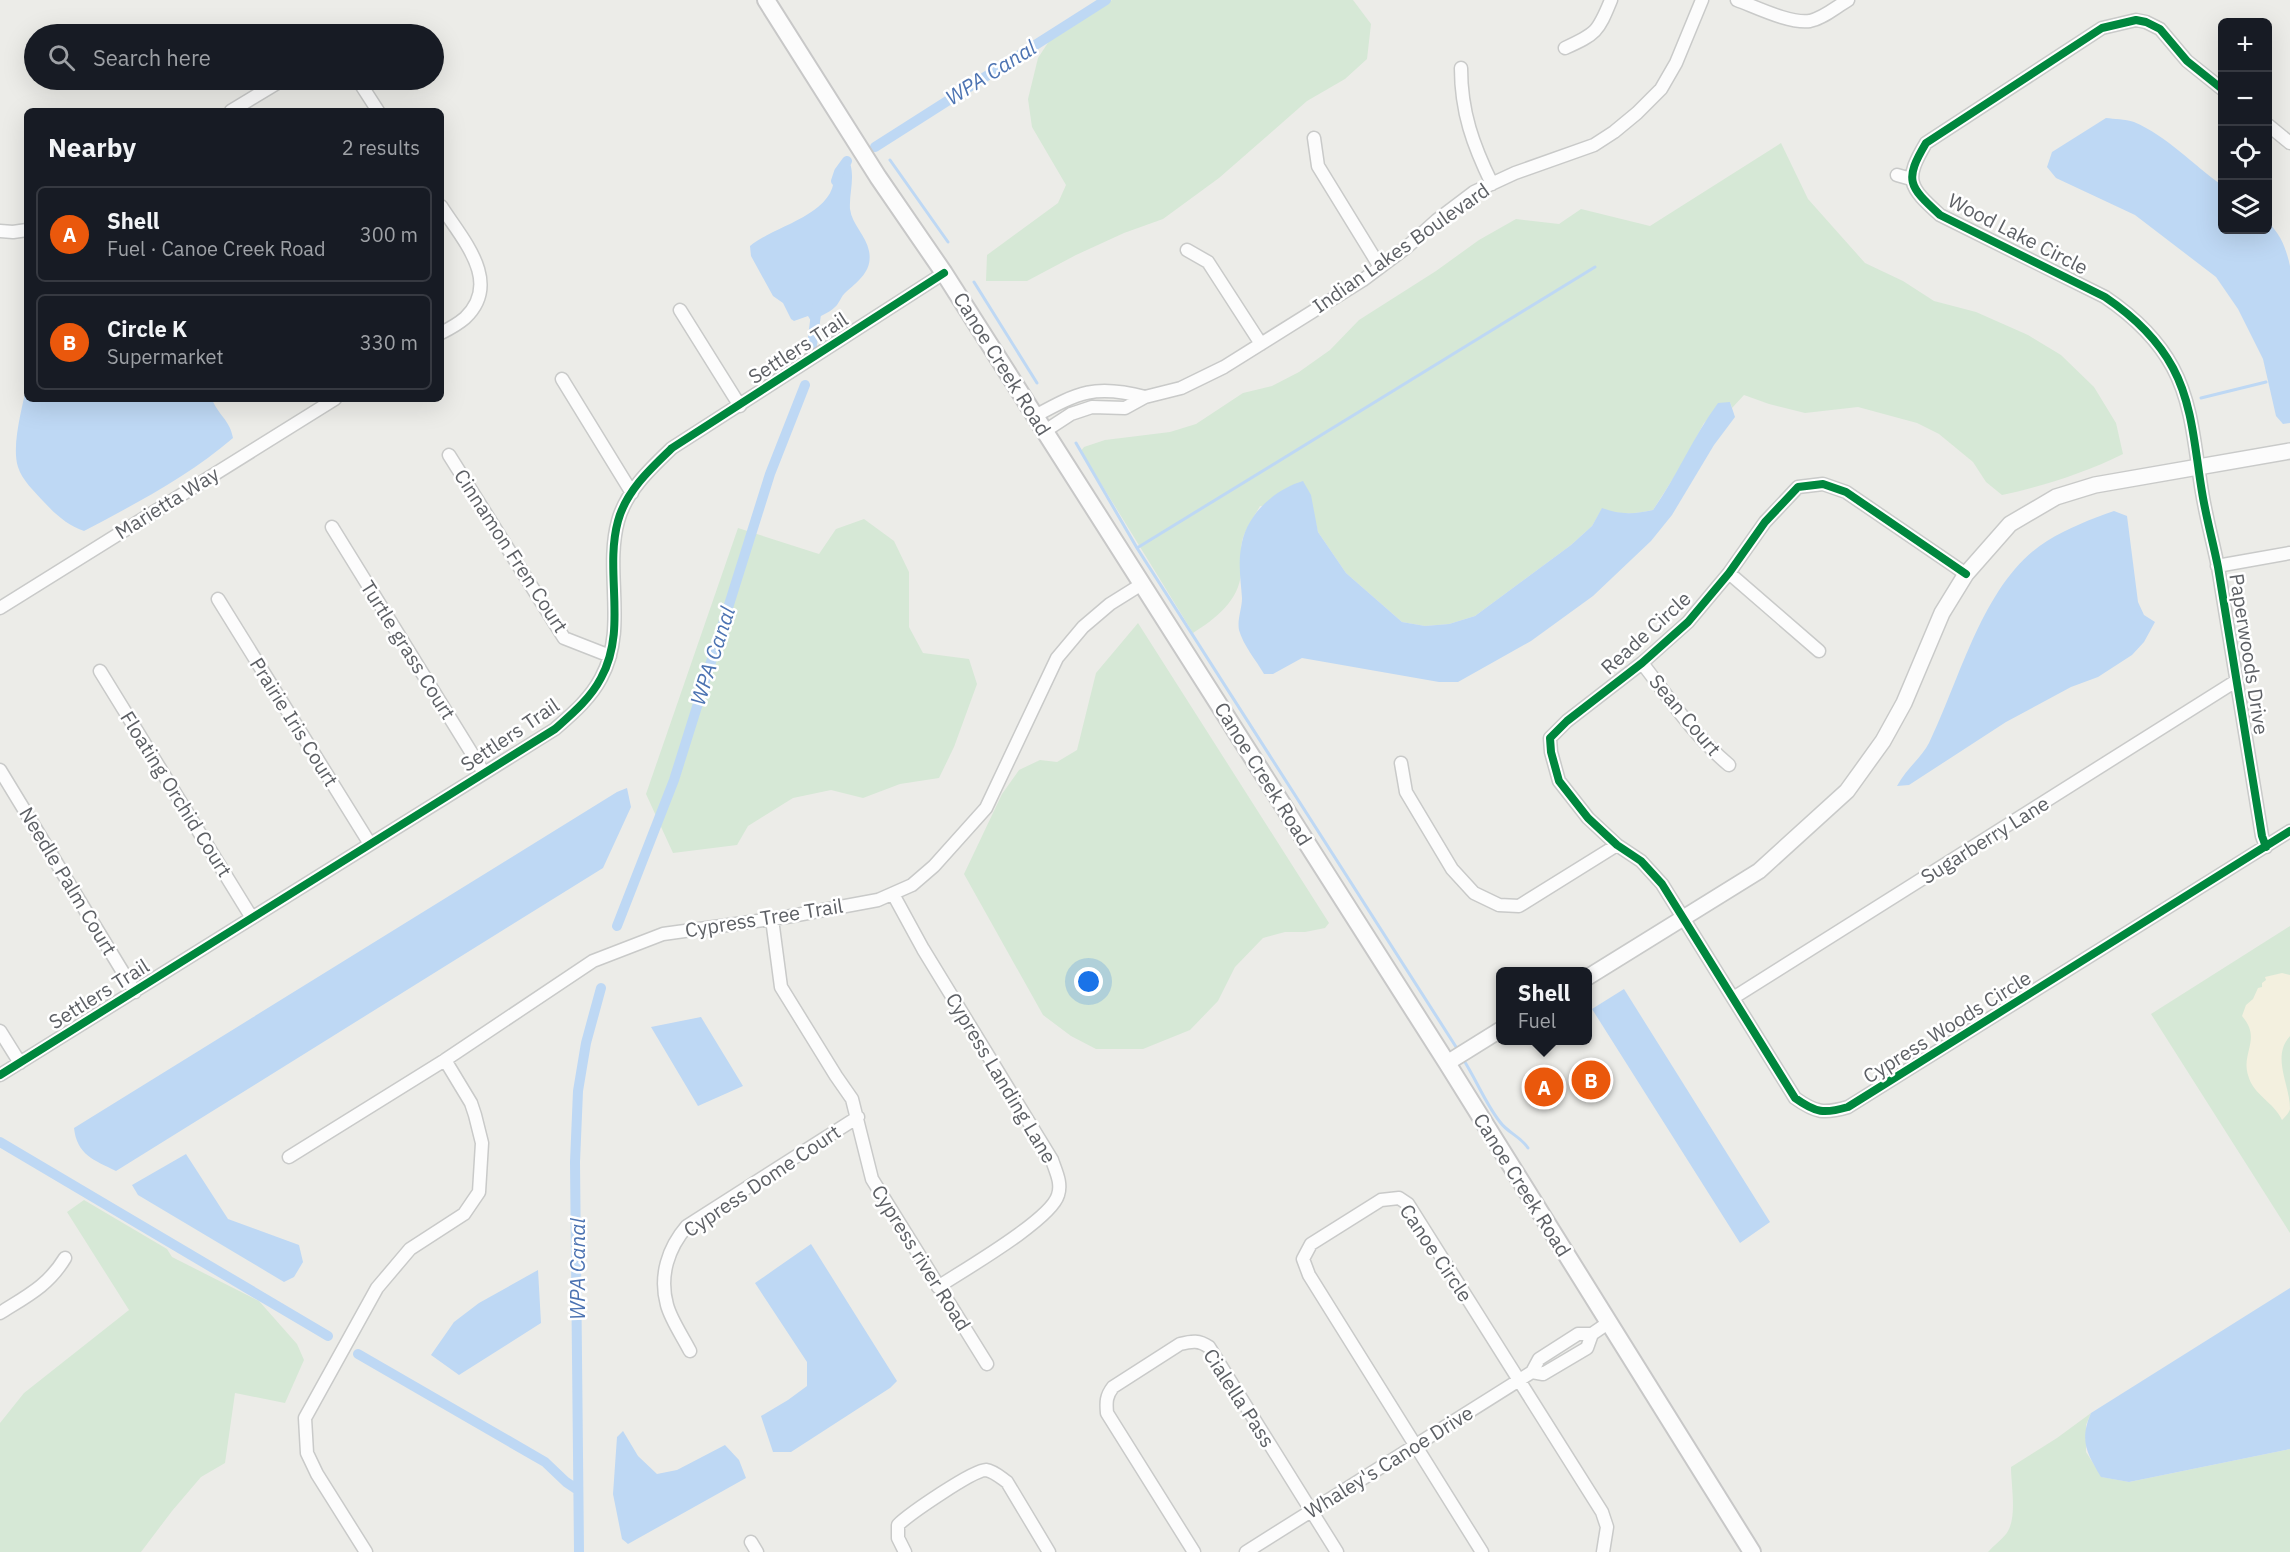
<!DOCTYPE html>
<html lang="en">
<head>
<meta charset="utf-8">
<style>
  :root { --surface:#171b24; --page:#20242c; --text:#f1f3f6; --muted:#9ea1a6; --line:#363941; --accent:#ea580c }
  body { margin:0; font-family:"IBM Plex Sans",sans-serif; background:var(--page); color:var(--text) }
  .controls { position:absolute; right:18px; top:18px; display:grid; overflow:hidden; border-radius:9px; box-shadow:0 6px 24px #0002 }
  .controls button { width:54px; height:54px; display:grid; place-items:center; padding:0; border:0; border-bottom:2px solid var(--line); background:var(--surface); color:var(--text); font:30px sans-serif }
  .you { position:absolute; left:1089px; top:982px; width:21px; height:21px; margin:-15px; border:4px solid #fff; border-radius:50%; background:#1a73e8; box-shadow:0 0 0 9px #1a73e833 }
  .badge { display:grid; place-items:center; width:39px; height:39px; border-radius:50%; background:var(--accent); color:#fff; font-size:20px; font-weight:700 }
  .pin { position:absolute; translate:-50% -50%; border:3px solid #fff; box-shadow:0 2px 6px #0006 }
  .popup { position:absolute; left:1496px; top:967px; width:96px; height:78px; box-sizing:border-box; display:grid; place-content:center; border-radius:9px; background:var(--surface); filter:drop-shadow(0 2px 4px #0005); font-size:20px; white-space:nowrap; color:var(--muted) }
  .popup b { font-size:22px; color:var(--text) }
  .popup::after { content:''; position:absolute; left:50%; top:100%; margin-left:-12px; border:12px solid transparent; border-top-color:var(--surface) }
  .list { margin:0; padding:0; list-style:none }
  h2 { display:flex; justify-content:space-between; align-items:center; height:78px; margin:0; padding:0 24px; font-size:26px }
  h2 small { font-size:20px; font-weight:400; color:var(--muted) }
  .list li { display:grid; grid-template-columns:39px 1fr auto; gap:18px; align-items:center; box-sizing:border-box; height:96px; margin:0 12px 12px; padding:0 12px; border:2px solid var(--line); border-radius:9px }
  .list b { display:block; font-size:22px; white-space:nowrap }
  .list p { margin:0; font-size:20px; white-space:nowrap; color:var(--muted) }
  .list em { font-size:20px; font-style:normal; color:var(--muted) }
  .icon { flex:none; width:33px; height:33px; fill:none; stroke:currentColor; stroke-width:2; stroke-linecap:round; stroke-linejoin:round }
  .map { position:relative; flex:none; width:2290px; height:1552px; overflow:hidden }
  .search { position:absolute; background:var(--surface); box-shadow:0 6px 24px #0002; left:24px; top:24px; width:420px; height:66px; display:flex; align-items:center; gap:15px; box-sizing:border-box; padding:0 21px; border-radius:33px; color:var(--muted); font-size:22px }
  .panel { position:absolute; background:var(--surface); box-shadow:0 6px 24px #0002; left:24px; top:108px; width:420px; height:294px; border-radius:9px }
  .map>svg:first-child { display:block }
</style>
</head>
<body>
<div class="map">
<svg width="2290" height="1552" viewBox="0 0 2290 1552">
  <rect width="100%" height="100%" fill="#ecece8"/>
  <!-- green -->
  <path fill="#d6e8d6" d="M1112,0H1353L1371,24L1367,59L1345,79L1307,101L1219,178L1163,219L1124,233L1076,255L1027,281H986L987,255L1058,203L1066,185L1032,127L1028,99L1038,58L1051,38Z
    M1781,143L1808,199L1865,263L1903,281L1934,301L1976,312L2028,335L2061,355L2094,387L2116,423L2123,454C2085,473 2043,486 2002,495L1986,482L1973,462L1939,434L1917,423L1858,407L1805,413L1769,404L1744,395L1732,408L1730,402L1704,423L1681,466L1653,510C1635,514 1620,515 1602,509L1592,526L1571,545L1475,616L1449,624L1425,626L1402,622L1346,573L1318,532L1314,516L1260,506C1255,515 1248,525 1244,535C1239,547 1242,560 1241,573C1239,601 1215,619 1193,633L1081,451L1084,447L1105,440L1170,432L1196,424L1243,393L1272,386L1299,372L1330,350L1359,320L1436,271L1479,240L1516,219L1559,224L1581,209L1650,226Z
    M864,519L894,541L909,572V627L923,653L969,659L977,684L954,747L939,778L900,784L863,798L831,790L793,798L748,826L737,845L673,853L646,794L738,528L819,554L836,529Z
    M1138,623L1329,923L1325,928L1305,932H1285L1263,938L1235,967L1218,1001L1190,1030L1143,1049H1096L1071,1036L1043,1015L964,874L1002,794L1019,770L1040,760L1057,762L1077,750L1096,673Z
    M2290,926V1233L2151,1014Z
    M84,1200L167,1249L172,1257L259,1301L297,1344L304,1360L285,1403L235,1393L225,1463L201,1477L172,1511L141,1552H0V1423L24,1393L129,1310L67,1212Z
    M2091,1413L2086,1425V1452L2102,1477L2129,1482L2290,1449V1552H1988C1994,1545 2004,1538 2008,1531C2017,1515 2011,1485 2011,1467L2057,1438Z"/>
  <!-- sand -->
  <path fill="#f3f0df" d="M2282,973L2290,975V1036C2271,1057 2290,1084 2290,1109C2289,1113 2285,1117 2282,1120C2274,1102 2253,1095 2248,1075C2241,1052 2262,1039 2242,1016L2246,1005L2253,999L2258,988L2262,987V983L2266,980L2265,977Z"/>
  <!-- water -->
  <path fill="#bed8f4" d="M2106,118C2114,119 2125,119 2134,122C2167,136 2193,165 2222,185V230H2268V222C2281,235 2286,248 2290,266V423L2283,424L2276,416L2263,359L2238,309L2216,277L2135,215L2056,178L2047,167L2052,152Z
    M850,163C855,179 849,193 850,209C852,225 866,235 869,251C873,271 858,281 846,292C841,296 839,304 835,307C829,313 818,317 811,321L808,316L794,321L791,319L783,303L773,296L751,256L750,246C775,225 837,215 834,174Z
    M27,383V399H212C218,415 230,420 233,438C189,476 135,504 84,531C67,525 55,514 43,501C34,491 22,480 18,467C11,445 23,406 27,383Z
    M1730,402L1735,417L1714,445L1672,515L1651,541L1593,596L1531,641L1458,682H1439L1302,658L1273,674H1264C1256,660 1243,645 1239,630C1237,619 1242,609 1242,598C1241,582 1238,565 1241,548C1245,516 1273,490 1303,481L1311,495L1318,532L1346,573L1402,622L1425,626L1449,624L1475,616L1571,545L1592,526L1602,508C1620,515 1635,514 1653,510C1677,476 1693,437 1718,403Z
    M2114,511L2127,516L2138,602L2144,615L2155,622L2144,642L2132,655L2098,677L2071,687L2006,722L1909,785L1897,786C1906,769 1922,757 1929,743C1961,678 1983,581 2047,541C2068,528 2091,519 2114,511Z
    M627,788L631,807L603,868L116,1171C94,1160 77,1155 74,1128L617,792Z
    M1624,989L1770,1222L1740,1243L1592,1009Z
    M701,1017L743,1086L698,1106L651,1027Z
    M186,1154L228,1219L299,1245L303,1262L294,1277L284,1282L138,1195L132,1185Z
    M811,1244L897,1381L890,1388L791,1452H773L761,1416L788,1400L807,1386V1362L755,1283Z
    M538,1270L541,1323L459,1375L431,1355L454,1322L479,1303Z
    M2290,1288V1449L2129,1482L2101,1477C2087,1453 2079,1441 2091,1413Z
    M623,1431L638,1456L657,1474L677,1470L725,1445L739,1460L746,1478L628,1544L622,1539L613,1494L617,1437Z"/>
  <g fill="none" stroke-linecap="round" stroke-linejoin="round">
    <!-- stream -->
    <path stroke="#bed8f4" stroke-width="3" d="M890,160L948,242
      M974,282L1037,383
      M2201,398L2266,382
      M1076,443L1137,548L1595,267
      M1137,548L1458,1050
      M1463,1059C1476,1079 1485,1103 1500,1122C1508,1133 1520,1136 1528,1148"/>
    <!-- canal -->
    <path stroke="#bed8f4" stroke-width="10" d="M875,147L1106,0
      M836,181L839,172L847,161
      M812,345L817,306
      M617,926L674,780L770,474L805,385
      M0,1142L328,1336
      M358,1354L545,1462L566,1482L578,1490
      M579,1552L575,1162L578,1091L586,1043L601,988"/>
    <!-- minor casing -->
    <g stroke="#c9cac9" stroke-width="15">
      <path id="minor" d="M1737,0C1756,7 1790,24 1810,21C1824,18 1836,7 1848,0
        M1565,48C1596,34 1598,32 1611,0
        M1461,68C1461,112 1473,145 1492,184
        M358,80L378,111
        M2222,89L2187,61L2160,29L2146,22L2136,20L2102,28L1926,143C1904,180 1908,186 1940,215L2105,297C2133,316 2157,338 2173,368C2193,405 2195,451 2202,492C2206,517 2213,542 2218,567C2233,657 2247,747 2262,836L2266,847
        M231,111L282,80
        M2268,125L2290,143
        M1314,138L1318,166L1380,267
        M1897,175L1911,179
        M441,206C462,239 503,282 465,318C458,324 449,329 441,333
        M0,231L13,232L27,230
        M1187,250L1208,262L1261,344
        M680,310L740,406
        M562,379L632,493
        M1035,416C1079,392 1095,384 1145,397
        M1045,431L1071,414L1092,407L1125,408L1145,397L1181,388L1224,367L1363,280L1407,247L1437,220L1474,192L1515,173L1594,145L1614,132L1637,113L1661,89L1676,63L1702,0
        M449,455L564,638L610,656
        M332,527L484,773
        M2217,566L2290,553
        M1729,573L1819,651
        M1966,574L1846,492L1823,484L1798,487L1765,522L1729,573L1688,622L1642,663L1567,721L1550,738L1551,752L1559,781L1588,818L1617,845L1641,861L1662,884L1795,1098C1816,1113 1824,1114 1848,1107L2290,831
        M218,599L370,844
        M0,608L335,399
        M1642,663C1669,698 1695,737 1729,765
        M100,671L252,918
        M1401,763L1406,792L1452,869L1474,893L1499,905L1519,906L1617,845
        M0,770L135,992
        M893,894L923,949L1052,1160C1056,1172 1062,1183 1058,1195C1051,1220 962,1271 938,1287
        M772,919L781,987L836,1076L852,1099L872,1179L987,1364
        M1733,998L2236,681
        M0,1031L20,1063
        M0,1075L555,729C572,714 590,699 601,678C628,629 604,572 618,521C626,491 651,468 672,448L944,273
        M289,1157L445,1060L593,961L663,934L786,917L878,900L912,885L934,866L986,808L1057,658L1083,627L1110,604L1142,584
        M0,1313C27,1296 48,1286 65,1258
        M690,1351C683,1337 671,1320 667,1305C659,1276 668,1248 687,1226L858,1117
        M1532,1372L1543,1374L1587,1348L1592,1334
        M751,1542L757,1552
        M366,1552L317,1474L307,1453L305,1418L377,1288L410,1249L464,1214L479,1192L482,1143L475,1115L471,1103L445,1060
        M905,1552L898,1538V1525C909,1514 973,1470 986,1470C994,1471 1001,1478 1007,1482L1049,1552
        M1194,1552L1107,1413C1106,1402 1106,1396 1113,1387L1180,1344C1192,1341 1199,1340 1209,1347L1337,1552
        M1246,1552L1532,1372L1539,1359L1578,1334H1592L1608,1323
        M1482,1552L1309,1275L1303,1259L1311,1244L1381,1200L1399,1198L1408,1204L1602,1512L1607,1527L1603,1552"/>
    </g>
    <!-- tertiary casing -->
    <g stroke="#c9cac9" stroke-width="18">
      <path id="tertiary" d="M1588,977L1759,871L1847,791L1883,741L1904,703L1942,613L1966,574L2010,524L2056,497L2095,485L2290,451
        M1447,1063L1500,1030"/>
    </g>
    <!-- secondary casing -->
    <g stroke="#c8c8c8" stroke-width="20">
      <path id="secondary" d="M766,0L878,177L944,273L1447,1063L1752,1552"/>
    </g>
    <!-- minor -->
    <use href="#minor" stroke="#fcfcfc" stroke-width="12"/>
    <!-- tertiary -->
    <use href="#tertiary" stroke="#fcfcfc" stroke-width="15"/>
    <!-- secondary -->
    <use href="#secondary" stroke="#fcfcfc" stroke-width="16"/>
    <!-- cycleway casing -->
    <g stroke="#fff" stroke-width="11">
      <path id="cycleway" d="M2222,89L2187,61L2160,29L2146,22L2136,20L2102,28L1926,143C1904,180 1908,186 1940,215L2105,297C2133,316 2157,338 2173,368C2193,405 2195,451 2202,492C2206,517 2213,542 2218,567C2233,657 2247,747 2262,836L2266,847
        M1966,574L1846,492L1823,484L1798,487L1765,522L1729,573L1688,622L1642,663L1567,721L1550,738L1551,752L1559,781L1588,818L1617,845L1641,861L1662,884L1795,1098C1816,1113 1824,1114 1848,1107L2290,831
        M0,1075L555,729C572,714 590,699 601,678C628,629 604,572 618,521C626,491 651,468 672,448L944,273"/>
    </g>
    <!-- cycleway -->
    <use href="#cycleway" stroke="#00873e" stroke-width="8"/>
  </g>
  <g text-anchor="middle" stroke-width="5" stroke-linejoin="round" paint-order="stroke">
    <!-- street labels -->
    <g font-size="20" fill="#5d6065" stroke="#fff">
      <text transform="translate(2018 234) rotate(27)" y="7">Wood Lake Circle</text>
      <text transform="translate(1401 248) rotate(-35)" y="7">Indian Lakes Boulevard</text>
      <text transform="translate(798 348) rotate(-33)" y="7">Settlers Trail</text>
      <text transform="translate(1002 364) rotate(58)" y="7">Canoe Creek Road</text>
      <text transform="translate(167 503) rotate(-32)" y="7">Marietta Way</text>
      <text transform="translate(511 551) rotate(57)" y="7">Cinnamon Fren Court</text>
      <text transform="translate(1646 633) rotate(-42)" y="7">Reade Circle</text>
      <text transform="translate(408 650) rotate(58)" y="7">Turtle grass Court</text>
      <text transform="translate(2249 654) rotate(81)" y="7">Paperwoods Drive</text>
      <text transform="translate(1685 715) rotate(50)" y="7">Sean Court</text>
      <text transform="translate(294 722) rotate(58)" y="7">Prairie Iris Court</text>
      <text transform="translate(510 735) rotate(-34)" y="7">Settlers Trail</text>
      <text transform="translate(1263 774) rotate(58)" y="7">Canoe Creek Road</text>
      <text transform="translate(176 794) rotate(58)" y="7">Floating Orchid Court</text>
      <text transform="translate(1985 840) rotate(-32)" y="7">Sugarberry Lane</text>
      <text transform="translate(68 881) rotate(59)" y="7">Needle Palm Court</text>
      <text transform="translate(764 918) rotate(-9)" y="7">Cypress Tree Trail</text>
      <text transform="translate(99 994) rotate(-32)" y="7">Settlers Trail</text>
      <text transform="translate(1947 1027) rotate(-32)" y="7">Cypress Woods Circle</text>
      <text transform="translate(1001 1078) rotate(59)" y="7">Cypress Landing Lane</text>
      <text transform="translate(762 1181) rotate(-34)" y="7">Cypress Dome Court</text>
      <text transform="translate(1522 1185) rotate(58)" y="7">Canoe Creek Road</text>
      <text transform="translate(1436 1253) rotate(56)" y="7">Canoe Circle</text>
      <text transform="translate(921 1258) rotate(58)" y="7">Cypress river Road</text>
      <text transform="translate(1239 1398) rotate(57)" y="7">Cialella Pass</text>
      <text transform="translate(1389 1462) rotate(-32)" y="7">Whaley's Canoe Drive</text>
    </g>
    <!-- water labels -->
    <g font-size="21" font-style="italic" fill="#4c73b2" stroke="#fff">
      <text transform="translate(991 73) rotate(-32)" y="7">WPA Canal</text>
      <text transform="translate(713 656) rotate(-72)" y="7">WPA Canal</text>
      <text transform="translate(578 1269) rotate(-90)" y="7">WPA Canal</text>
    </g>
  </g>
</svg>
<div class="controls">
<button>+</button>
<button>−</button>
<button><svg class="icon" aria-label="locate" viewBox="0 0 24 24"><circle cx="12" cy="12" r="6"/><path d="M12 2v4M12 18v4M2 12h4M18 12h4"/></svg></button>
<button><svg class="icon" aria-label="layers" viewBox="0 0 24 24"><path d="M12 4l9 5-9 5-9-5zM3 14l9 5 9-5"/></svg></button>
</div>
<div class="you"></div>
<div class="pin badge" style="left:1544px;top:1087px">A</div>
<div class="popup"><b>Shell</b>Fuel</div>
<div class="pin badge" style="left:1591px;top:1080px">B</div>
<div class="search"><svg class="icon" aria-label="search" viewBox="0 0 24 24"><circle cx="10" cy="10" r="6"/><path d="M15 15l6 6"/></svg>Search here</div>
<section class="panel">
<h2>Nearby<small>2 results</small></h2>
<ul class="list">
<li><span class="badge">A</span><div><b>Shell</b><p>Fuel · Canoe Creek Road</p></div><em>300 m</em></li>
<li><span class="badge">B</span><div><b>Circle K</b><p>Supermarket</p></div><em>330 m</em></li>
</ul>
</section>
</div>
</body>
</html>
